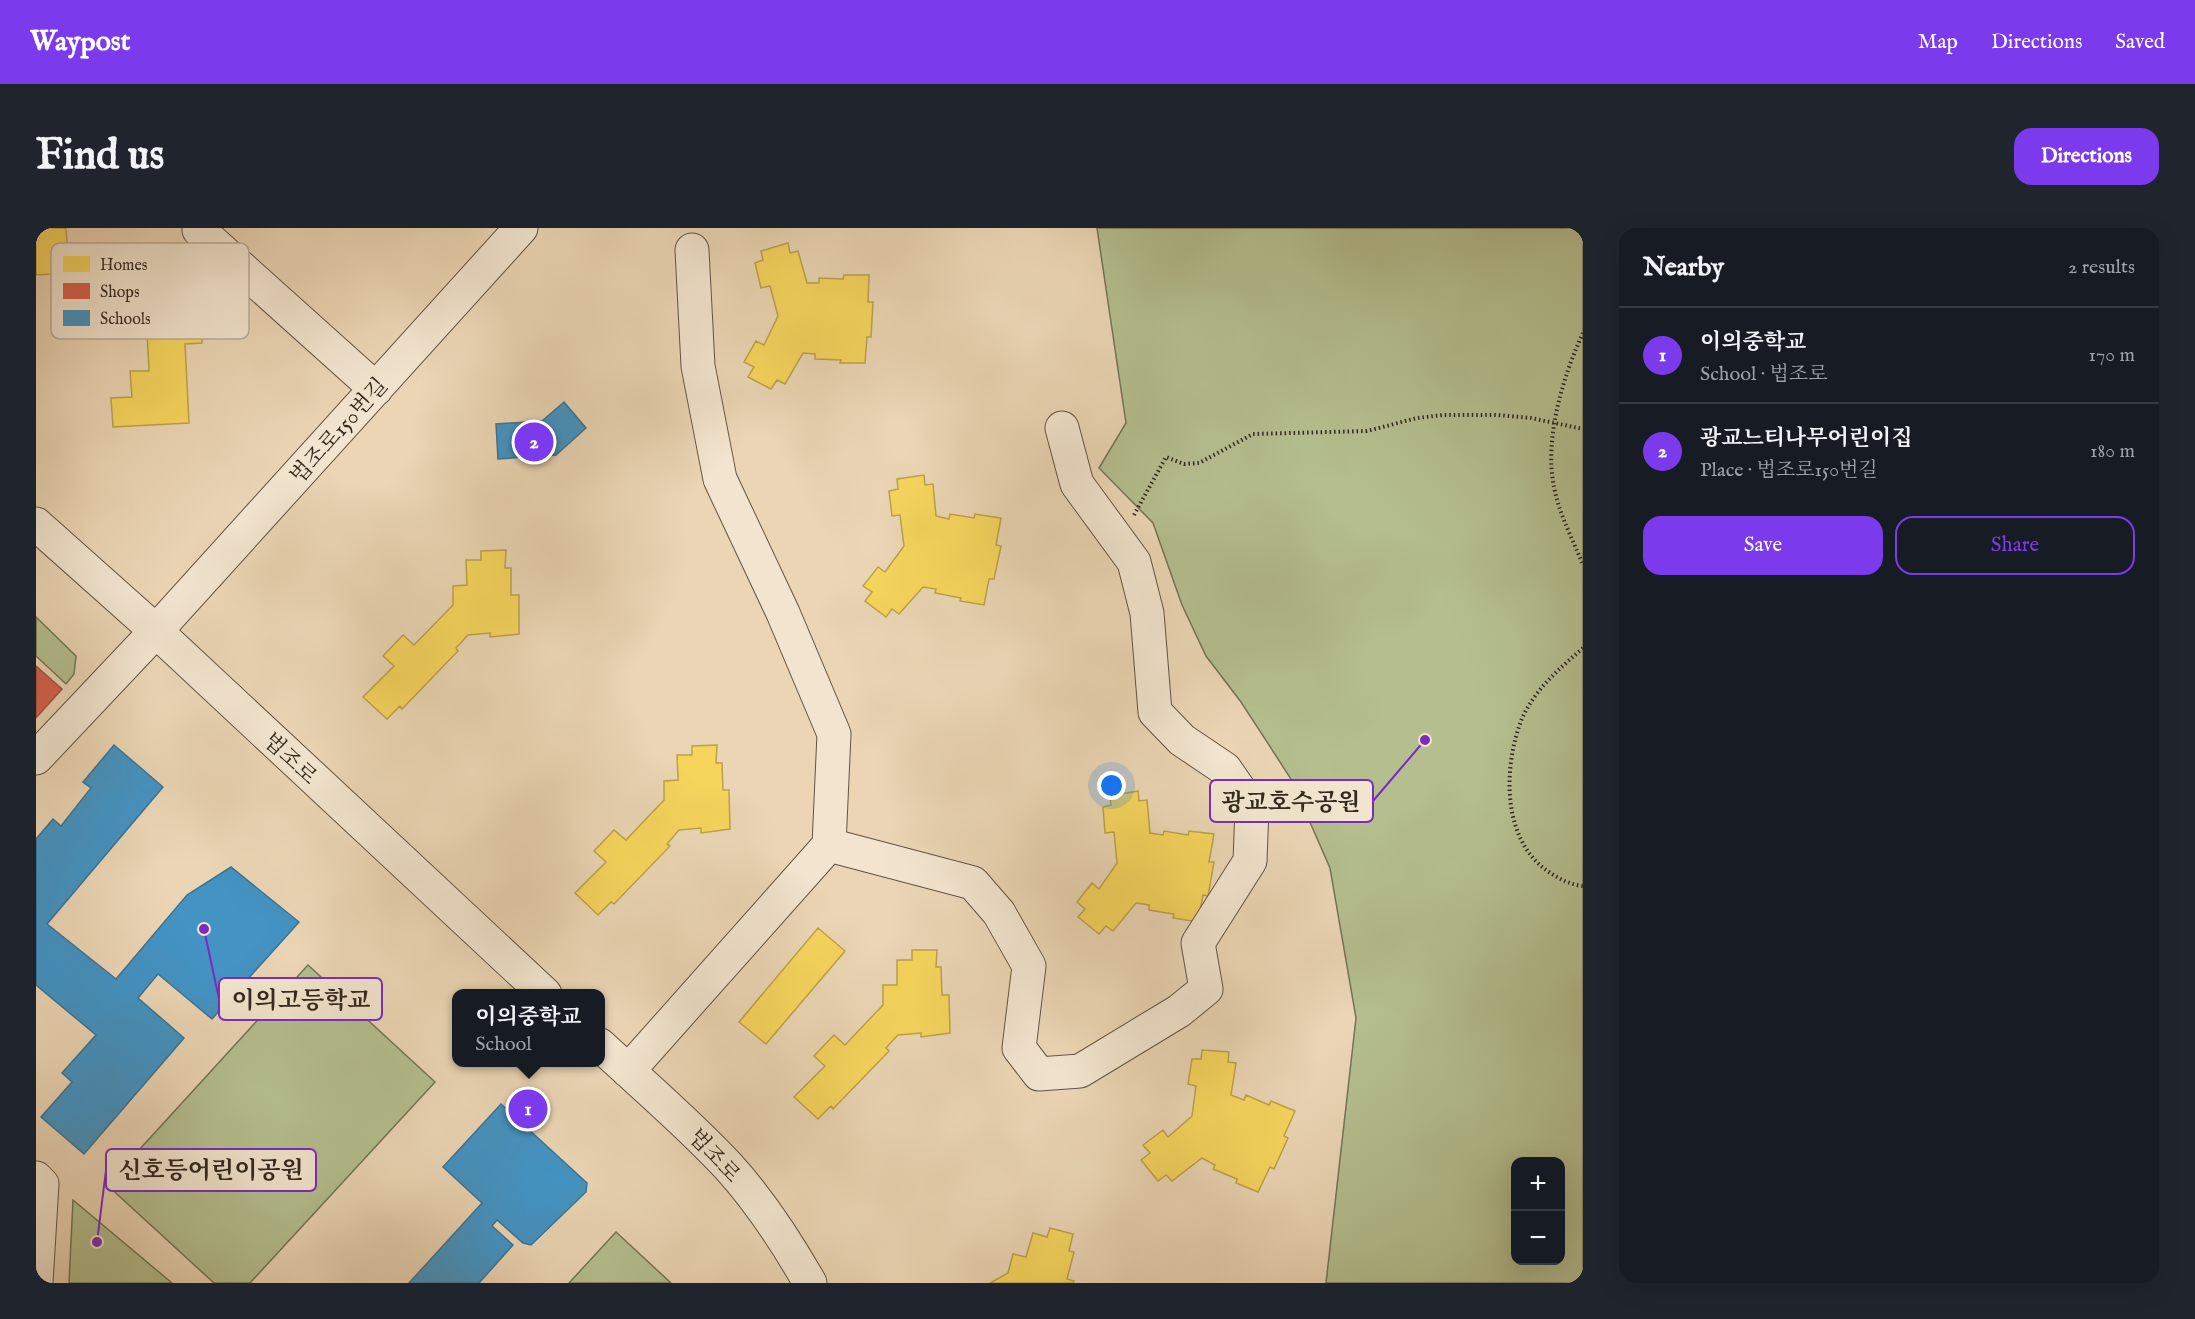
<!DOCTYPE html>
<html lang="en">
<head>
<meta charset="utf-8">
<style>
  :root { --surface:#171b24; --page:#20242c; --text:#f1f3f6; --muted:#9ea1a6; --line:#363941; --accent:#7c3aed }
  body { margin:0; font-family:"IM FELL English","Noto Serif KR",serif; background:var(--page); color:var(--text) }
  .controls { position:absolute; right:18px; bottom:18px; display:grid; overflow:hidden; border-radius:12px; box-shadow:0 6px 24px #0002 }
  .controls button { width:54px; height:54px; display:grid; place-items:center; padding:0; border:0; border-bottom:2px solid var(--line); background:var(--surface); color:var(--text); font:30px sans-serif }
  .you { position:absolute; left:1076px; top:558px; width:21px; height:21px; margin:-15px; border:4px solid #fff; border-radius:50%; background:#1a73e8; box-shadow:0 0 0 9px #1a73e833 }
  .badge { display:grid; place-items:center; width:39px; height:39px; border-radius:50%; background:var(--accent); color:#fff; font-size:20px; font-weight:700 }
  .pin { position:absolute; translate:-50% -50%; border:3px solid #fff; box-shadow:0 2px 6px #0006 }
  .popup { position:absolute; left:416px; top:761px; width:153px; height:78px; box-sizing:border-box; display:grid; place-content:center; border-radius:12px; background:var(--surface); filter:drop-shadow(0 2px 4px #0005); font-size:20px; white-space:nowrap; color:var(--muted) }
  .popup b { font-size:22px; color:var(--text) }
  .popup::after { content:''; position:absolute; left:50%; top:100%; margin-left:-12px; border:12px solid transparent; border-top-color:var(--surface) }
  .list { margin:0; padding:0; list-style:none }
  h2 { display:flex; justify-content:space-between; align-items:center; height:78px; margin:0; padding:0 24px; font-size:26px }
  h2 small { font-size:20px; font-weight:400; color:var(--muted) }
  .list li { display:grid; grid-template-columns:39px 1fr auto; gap:18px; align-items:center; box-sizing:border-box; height:96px; padding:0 24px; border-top:2px solid var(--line) }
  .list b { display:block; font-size:22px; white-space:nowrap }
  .list p { margin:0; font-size:20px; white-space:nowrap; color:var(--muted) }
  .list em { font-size:20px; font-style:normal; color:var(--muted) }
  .actions { display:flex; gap:12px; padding:18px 24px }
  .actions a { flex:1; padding:14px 0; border:2px solid var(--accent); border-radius:18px; text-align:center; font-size:21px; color:var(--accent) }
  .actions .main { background:var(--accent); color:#fff }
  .map { position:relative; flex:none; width:1547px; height:1055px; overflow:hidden; border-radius:18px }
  header { display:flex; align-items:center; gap:36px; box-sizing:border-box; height:84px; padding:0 30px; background:var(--accent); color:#fff }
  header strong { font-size:28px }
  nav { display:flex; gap:33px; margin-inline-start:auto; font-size:21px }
  .intro { display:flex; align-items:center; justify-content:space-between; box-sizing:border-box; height:144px; padding:0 36px }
  h1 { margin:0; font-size:42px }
  .button { padding:15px 27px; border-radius:18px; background:var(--accent); color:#fff; font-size:21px; font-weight:700 }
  main { display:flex; gap:36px; padding:0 36px }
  aside { flex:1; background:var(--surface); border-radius:18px; box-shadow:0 6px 24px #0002 }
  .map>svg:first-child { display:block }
</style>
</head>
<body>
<header>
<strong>Waypost</strong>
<nav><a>Map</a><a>Directions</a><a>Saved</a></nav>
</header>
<div class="intro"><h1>Find us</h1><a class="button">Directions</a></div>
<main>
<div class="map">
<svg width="1547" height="1055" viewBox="0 0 1547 1055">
  <rect width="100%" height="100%" fill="#ebd5b4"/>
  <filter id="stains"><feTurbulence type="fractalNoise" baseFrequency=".00333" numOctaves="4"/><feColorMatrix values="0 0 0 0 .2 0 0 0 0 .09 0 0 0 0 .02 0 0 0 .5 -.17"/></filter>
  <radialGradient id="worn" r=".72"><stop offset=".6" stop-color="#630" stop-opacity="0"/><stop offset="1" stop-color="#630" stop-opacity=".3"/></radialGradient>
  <!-- green -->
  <path fill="#b4be8f" stroke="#747458" stroke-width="1.5" fill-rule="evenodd" d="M1061,0H1547V1055H1290L1320,790L1294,640L1255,551L1205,474L1170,428L1146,377L1117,295L1063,240L1090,195ZM1480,934H1524V1032H1480Z
    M0,389L40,428L38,446L30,456L0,428Z
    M272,737L399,854L214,1055H178L71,957Z
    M37,972L136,1055H33Z
    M580,1004L635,1055H533Z"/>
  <!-- homes -->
  <path fill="#f6d55c" stroke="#bca14a" stroke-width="1.5" d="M0,0H30L33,45L0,47Z
    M752,15L754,25L762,23L771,55H783V50L807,51L808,47H833L832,74H837L835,109H831L829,135H804L805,132L779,131V126L767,125L749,156L741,152L735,161L712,149L718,139L708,134L720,113L728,117L742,88L734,58L725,60L719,35L727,32L725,23Z
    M163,38L166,115L149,116L153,195L77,199L75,170L96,169L94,143H113L109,61L126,60V40Z
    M888,247L889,257L897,256L900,288L913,291L914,286L938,290L939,286L965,290L960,317L965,318L958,351H953L948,377L924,373L925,370L899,365L900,361L887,359L863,386L856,381L850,389L829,373L836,364L827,358L842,339L849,344L868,318L864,287L856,288L853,263L862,261L861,251Z
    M470,322L469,340H475V367H483V406L454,409V405L432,407L420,420L422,423L366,481L364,478L351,491L327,469L358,438L347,428L367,407L378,417L417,377V358L431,357L430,332H445V323Z
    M681,517L680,535H686L687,562H693L694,601L665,605V600L643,602L631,616L634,618L578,676L575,674L562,687L539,665L570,634L558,623L578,602L590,612L628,572V553L642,552L641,527H656V518Z
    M1102,563L1103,573L1111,572L1114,605L1127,607L1128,603L1152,607L1153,603L1178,606L1173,634H1178L1172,668L1167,667L1162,694L1137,690L1138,686L1113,682V677L1100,675L1077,703L1070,698L1063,706L1042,689L1049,681L1041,674L1056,655L1063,661L1081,635L1078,604L1069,605L1067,579L1075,577L1074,568Z
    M782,700L809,723L730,816L703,794Z
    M876,722H901L900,739H905L906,767H913L914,805L885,809V805L862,807L850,820L853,823L797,881L795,878L782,891L758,869L789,838L778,828L798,807L809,817L847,777V757H861V732H876Z
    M1166,822L1193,824L1192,834L1200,835L1195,867L1208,872L1210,867L1233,877L1235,873L1259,883L1248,908L1252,910L1238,941L1234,939L1222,964L1200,955L1201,951L1177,941L1179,937L1166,930L1136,953L1130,947L1122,953L1105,932L1114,925L1107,917L1127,902L1132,909L1156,888L1160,858L1152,856L1156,831H1165Z
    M1014,1000L1037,1006L1033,1023L1038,1024L1031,1051L1038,1053L1037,1055H954L972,1045L977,1026L990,1029L997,1005L1011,1009Z"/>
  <!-- shops -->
  <path fill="#d6604d" stroke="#a55040" stroke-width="1.5" d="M0,438L26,461L0,490Z"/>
  <!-- schools -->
  <path fill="#4393c3" stroke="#3e7392" stroke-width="1.5" d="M528,174L550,200L520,227L462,231L460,196L506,193Z
    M78,517L127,559L11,696L80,751L151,667L195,639L263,694L176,791L122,746L102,770L148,810L48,926L5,889L36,854L26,845L60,807L0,757V611L17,591L25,598L55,560L47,554Z
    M465,876L551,955L550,964L495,1017L487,1015L461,992L456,998L477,1017L443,1055H373L446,975L407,939Z"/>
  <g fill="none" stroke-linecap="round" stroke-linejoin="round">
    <!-- minor casing -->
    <g stroke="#615445" stroke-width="35">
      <path id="minor" d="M163,2L340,161
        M656,22L662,138L684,251L747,385L798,506L793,617
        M0,296L120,403L509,766
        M0,530L120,403L485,0
        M564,817C607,857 652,895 692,938C724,973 750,1013 774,1055
        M592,843L793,617L937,655L963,685L993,738L983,820L1003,846L1044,843L1143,783L1170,761L1162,715L1214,633L1216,580L1189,541L1146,512L1119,484L1111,385L1098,334L1041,256L1026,200
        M0,950L6,956L0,1055"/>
    </g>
    <!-- path -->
    <path stroke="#332920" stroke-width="4" stroke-dasharray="1.5 3" stroke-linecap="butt" d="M1547,105C1527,148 1508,211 1518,259C1523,286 1537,312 1547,337
      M1098,287L1130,229L1148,236L1163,235L1217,206L1331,203L1381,190L1407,187H1461L1495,190L1547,201
      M1547,420C1523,441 1497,463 1485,493C1467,541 1466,613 1513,644C1523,651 1535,657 1547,658"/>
    <!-- minor -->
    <use href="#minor" stroke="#f2e4ce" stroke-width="33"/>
  </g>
  <g text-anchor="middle" stroke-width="6" stroke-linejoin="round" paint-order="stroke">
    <!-- street labels -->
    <g font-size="22" fill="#332920" stroke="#f2e4ce">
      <text transform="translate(302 202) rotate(-48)" y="8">법조로150번길</text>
      <text transform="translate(255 530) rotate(43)" y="8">법조로</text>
      <text transform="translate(679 927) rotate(47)" y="8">법조로</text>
    </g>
  </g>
  <!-- legend -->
  <rect x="15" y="15" width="198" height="96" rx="9" fill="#f2e4ce" stroke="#b9ac9a" stroke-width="1.5"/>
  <rect x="27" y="28" width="27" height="16" fill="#f6d55c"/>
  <rect x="27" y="55" width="27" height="16" fill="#d6604d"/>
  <rect x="27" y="82" width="27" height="16" fill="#4393c3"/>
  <g font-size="16" fill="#332920">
    <text x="64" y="42">Homes</text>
    <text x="64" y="69">Shops</text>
    <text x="64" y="96">Schools</text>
  </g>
  <!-- callouts -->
  <path fill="none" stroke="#7b2cbf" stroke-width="2" d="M1389 512L1337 573M168 701L183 771M61 1014L70 942"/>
  <g fill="#7b2cbf" stroke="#f2e4ce" stroke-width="2">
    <circle cx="1389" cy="512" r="6"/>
    <circle cx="168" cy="701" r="6"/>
    <circle cx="61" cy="1014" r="6"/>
  </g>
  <g fill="#f2e4ce" stroke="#7b2cbf" stroke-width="2">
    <rect x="1174" y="552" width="163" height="42" rx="6"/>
    <rect x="183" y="750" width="163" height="42" rx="6"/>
    <rect x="70" y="921" width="210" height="42" rx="6"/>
  </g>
  <g font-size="24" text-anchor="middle" font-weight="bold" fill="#332920">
    <text x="1255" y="582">광교호수공원</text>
    <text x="265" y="780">이의고등학교</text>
    <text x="175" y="950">신호등어린이공원</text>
  </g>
  <rect width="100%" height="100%" filter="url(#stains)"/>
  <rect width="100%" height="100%" fill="url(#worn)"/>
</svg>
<div class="controls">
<button>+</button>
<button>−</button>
</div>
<div class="you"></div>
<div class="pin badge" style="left:492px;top:881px">1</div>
<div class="popup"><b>이의중학교</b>School</div>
<div class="pin badge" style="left:498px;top:214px">2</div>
</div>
<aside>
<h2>Nearby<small>2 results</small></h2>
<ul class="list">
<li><span class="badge">1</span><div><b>이의중학교</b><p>School · 법조로</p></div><em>170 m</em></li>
<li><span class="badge">2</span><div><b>광교느티나무어린이집</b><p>Place · 법조로150번길</p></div><em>180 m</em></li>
</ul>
<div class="actions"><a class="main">Save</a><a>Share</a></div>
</aside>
</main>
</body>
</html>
